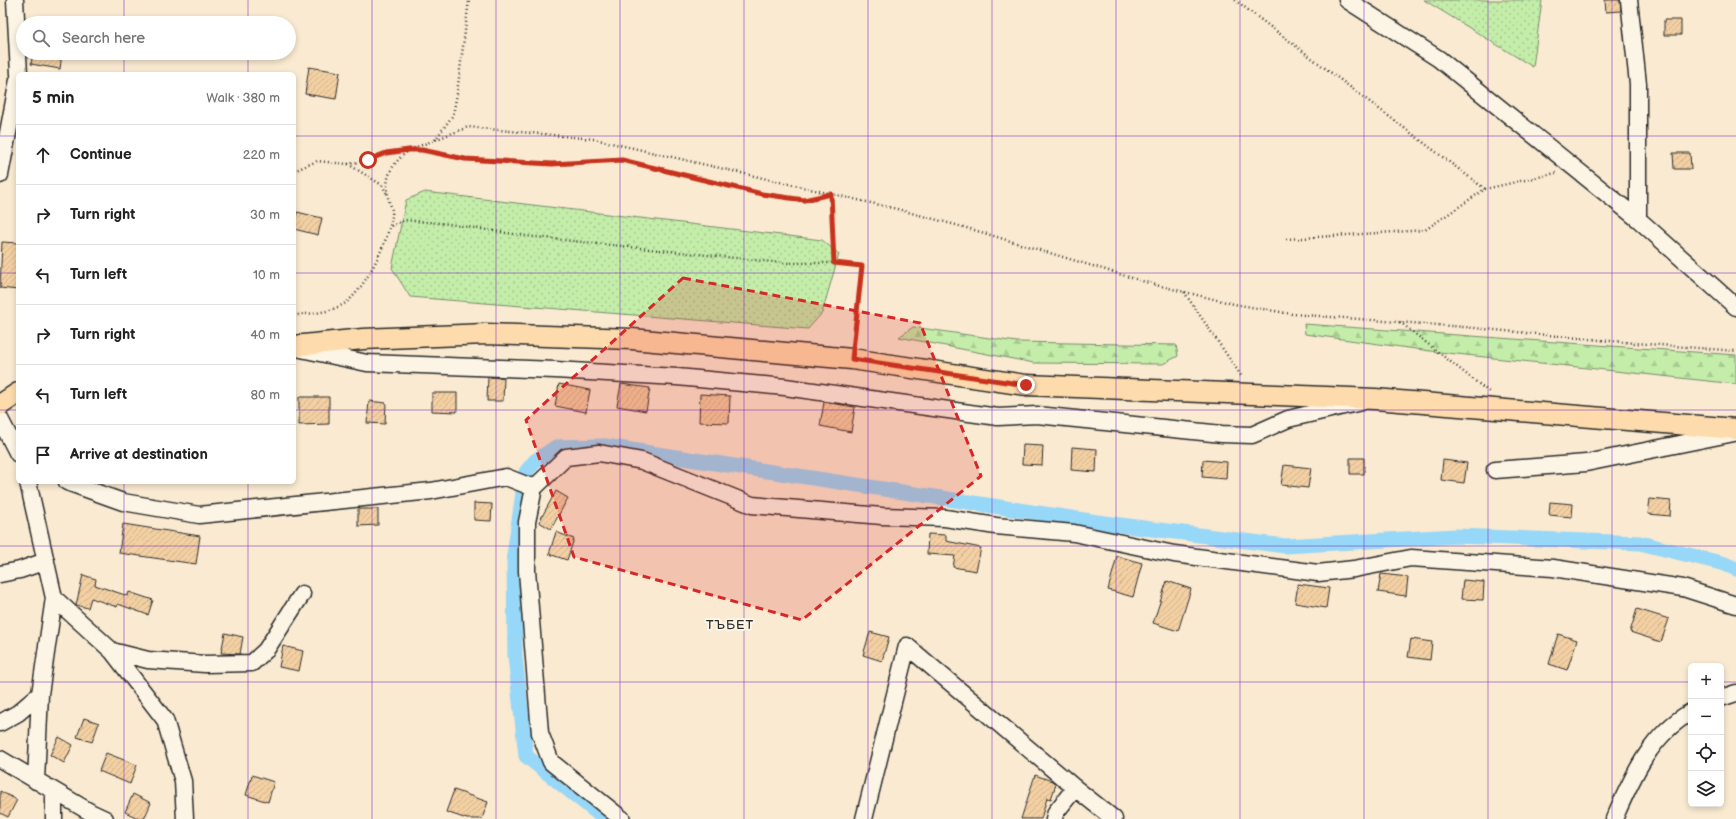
<!DOCTYPE html>
<html lang="en">
<head>
<meta charset="utf-8">
<style>
  :root { --surface:#fff; --page:#f6f6f6; --text:#222; --muted:#767676; --line:#e0e0e0 }
  body { margin:0; font-family:"Balsamiq Sans",sans-serif; background:var(--page); color:var(--text) }
  .controls { position:absolute; right:12px; bottom:12px; display:grid; overflow:hidden; border-radius:6px; box-shadow:0 2px 6px #0003 }
  .controls button { width:36px; height:36px; display:grid; place-items:center; padding:0; border:0; border-bottom:1px solid var(--line); background:var(--surface); color:var(--text); font:20px sans-serif }
  .stop { position:absolute; width:12px; height:12px; margin:-9px; border:3px solid #c8321e; border-radius:50%; background:#fff }
  .stop.end { background:#c8321e; border-color:#fff; box-shadow:0 1px 4px #0008 }
  .list { margin:0; padding:0; list-style:none }
  h2 { display:flex; justify-content:space-between; align-items:center; height:52px; margin:0; padding:0 16px; font-size:17px }
  h2 small { font-size:13px; font-weight:400; color:var(--muted) }
  .list li { display:grid; grid-template-columns:26px 1fr auto; gap:12px; align-items:center; box-sizing:border-box; height:60px; padding:0 16px; border-top:1px solid var(--line) }
  .list b { display:block; font-size:15px; white-space:nowrap }
  .list em { font-size:13px; font-style:normal; color:var(--muted) }
  .icon { flex:none; width:22px; height:22px; fill:none; stroke:currentColor; stroke-width:2; stroke-linecap:round; stroke-linejoin:round }
  .map { position:relative; flex:none; width:1736px; height:819px; overflow:hidden }
  .search { position:absolute; background:var(--surface); box-shadow:0 2px 6px #0003; left:16px; top:16px; width:280px; height:44px; display:flex; align-items:center; gap:10px; box-sizing:border-box; padding:0 14px; border-radius:22px; color:var(--muted); font-size:15px }
  .panel { position:absolute; background:var(--surface); box-shadow:0 2px 6px #0003; left:16px; top:72px; width:280px; height:412px; border-radius:6px }
  .map>svg:first-child { display:block }
</style>
</head>
<body>
<div class="map">
<svg width="1736" height="819" viewBox="0 0 1736 819">
  <defs>
    <pattern id="grass-dots" width="8" height="8" patternUnits="userSpaceOnUse"><rect width="8" height="8" fill="#c3eda9"/><path d="M2 2h.1M6 6h.1" fill="none" stroke="#a8cb92" stroke-width="1.8" stroke-linecap="round"/></pattern>
    <pattern id="forest-firs" width="22" height="20" patternUnits="userSpaceOnUse"><rect width="22" height="20" fill="#c3eda9"/><path d="M5 1l3.5 6h-7zM16 11l3.5 6h-7z" fill="#a8cb92"/></pattern>
    <pattern id="building-hatch" width="6" height="6" patternUnits="userSpaceOnUse"><rect width="6" height="6" fill="#f3d0a3"/><path d="M-1 1l2-2M0 6l6-6M5 7l2-2" fill="none" stroke="#d0b38c"/></pattern>
  </defs>
  <rect width="100%" height="100%" fill="#f9ead1"/>
  <filter id="ink" filterUnits="userSpaceOnUse"><feTurbulence type="fractalNoise" baseFrequency=".025" numOctaves="2"/><feDisplacementMap in="SourceGraphic" scale="8" xChannelSelector="R" yChannelSelector="G"/><feConvolveMatrix kernelMatrix="1 2 1 2 8 2 1 2 1" color-interpolation-filters="sRGB"/></filter>
  <g filter="url(#ink)">
    <!-- grass -->
    <path fill="url(#grass-dots)" stroke="#778c6a" d="M1424,0H1542L1533,67Z
      M425,192L822,240L839,254L822,313L808,329L410,297L392,268L406,200Z"/>
    <!-- forest -->
    <path fill="url(#forest-firs)" stroke="#778c6a" d="M1304,324L1736,355V384L1438,352L1305,334Z
      M913,327L1017,342L1176,345L1178,356L1163,364L1034,363L899,337Z"/>
    <g fill="none" stroke-linecap="round" stroke-linejoin="round">
      <!-- canal -->
      <path stroke="#97d7f8" stroke-width="15" d="M605,819L526,756L515,656L514,555L526,472L535,461L556,447L605,446L1097,522L1285,546L1456,536L1640,543L1725,564L1736,569"/>
    </g>
    <!-- building -->
    <path fill="url(#building-hatch)" stroke="#2b2b2b" d="M1605,0H1620L1621,11L1606,12Z
      M1664,20H1681V35H1664Z
      M33,53H62L60,69L31,64Z
      M309,67L340,72L336,99L305,94Z
      M1673,153H1690L1691,169H1674Z
      M297,212L322,218L318,235L294,229Z
      M2,242L18,243V290L0,288Z
      M488,377L504,378L503,401H487Z
      M559,384L590,390L586,412L555,406Z
      M621,384L650,388L646,411L617,406Z
      M432,393H457V412L432,411Z
      M700,394L730,396L729,423L699,422Z
      M299,397H329V424L299,425Z
      M369,401L386,403L385,424L367,423Z
      M824,402L855,407L851,432L820,426Z
      M1023,445L1043,446L1042,465L1022,464Z
      M1072,447L1097,449L1096,472L1071,470Z
      M1350,458H1364V474H1350Z
      M1203,460L1227,462L1226,479L1202,477Z
      M1443,460L1467,463L1464,483L1441,480Z
      M1284,465L1311,468L1308,488L1281,485Z
      M556,491L568,498L551,529L539,522Z
      M1650,499L1671,501L1670,516L1648,514Z
      M1550,502L1573,504L1572,517L1549,515Z
      M474,503L492,504L491,521L474,520Z
      M358,509H378V525L358,526Z
      M123,524L200,536L196,564L119,553Z
      M556,532L574,539L567,560L549,554Z
      M928,534L946,535V541L981,548L976,571L953,567L955,556L927,554Z
      M1117,556L1142,563L1133,597L1108,590Z
      M1381,574L1408,577L1406,596L1378,592Z
      M83,575L96,579L95,585L128,596L129,592L153,600L148,615L118,604L117,607L91,598L88,608L76,605Z
      M1463,580L1484,582L1483,600L1461,599Z
      M1167,581L1191,589L1178,631L1153,623Z
      M1298,584L1329,588L1326,608L1295,603Z
      M1637,609L1669,619L1661,642L1630,632Z
      M870,632L889,637L882,661L863,655Z
      M225,633L243,637L240,654L221,653Z
      M1558,634L1577,640L1567,670L1549,664Z
      M1411,639L1432,642L1430,660L1408,657Z
      M283,646L303,651L299,671L279,667Z
      M84,718L99,723L92,742L77,737Z
      M59,737L73,745L64,763L50,755Z
      M106,753L137,765L130,784L99,771Z
      M252,775L274,782L268,802L246,795Z
      M1035,775L1052,781L1056,784L1051,799L1047,798L1041,819H1021Z
      M454,790L488,802L482,819H467L446,812Z
      M0,791L17,800L8,817L0,813Z
      M133,794L151,803L144,819H140L125,812Z"/>
    <g fill="none" stroke-linecap="round" stroke-linejoin="round">
      <!-- minor casing -->
      <g stroke="#2b2b2b" stroke-width="19">
        <path id="minor" d="M15,0L19,74
          M1347,0L1439,59L1638,219L1736,307
          M1629,0L1638,84V219
          M0,175L18,80
          M301,349L367,363L555,370L677,377L785,387L998,417L1037,415L1222,434L1252,435L1288,419L1361,402
          M0,419L18,454
          M1495,470L1586,463L1734,433
          M28,482L54,598L40,694L36,781
          M67,482L123,502L199,515L431,491L506,477L534,488L527,522V571L540,733L551,762L622,819
          M534,488L566,457L599,453L642,461L752,505L882,516L945,518L996,526L1074,533L1174,554L1318,573L1354,569L1411,558L1553,568L1683,588L1736,605
          M0,574L20,570L46,561
          M54,598L112,651L165,720L183,781L185,819
          M112,651L148,660L205,664L252,663L266,650L302,594
          M1721,698L1736,693
          M0,723L18,713L40,694
          M0,759L90,812L105,819
          M54,791V819
          M864,819L907,646L1075,788L1114,819
          M1054,819L1056,812L1075,788
          M1614,819C1632,778 1650,735 1691,712"/>
      </g>
      <!-- major casing -->
      <g stroke="#2b2b2b" stroke-width="23">
        <path id="major" d="M294,346L363,339L486,334L632,339L852,359L1026,385L1375,399L1736,429
          M0,405L18,393"/>
      </g>
      <!-- path -->
      <path stroke="#2b2b2b" stroke-width="2.5" stroke-dasharray="1 3" stroke-linecap="butt" d="M1235,0L1485,189
        M435,140L453,115L457,93L469,0
        M348,164L382,185L387,194
        M294,171L317,161L347,164L368,160L386,153L409,150L468,127L594,139L897,209L974,230L1152,284L1234,304L1292,314L1464,327L1610,341L1736,351
        M391,226L405,220L449,224L526,236L783,263H834L862,266L854,343
        M1286,239L1425,230L1485,189L1556,173
        M1184,292L1242,377
        M294,316C300,314 308,314 315,313C325,312 335,309 344,304C364,292 390,238 392,215C393,209 389,203 388,197C384,175 393,163 409,150H422L465,159L490,161L552,164L622,160L716,183L762,194L804,201L831,194L834,263
        M1400,322L1489,392"/>
      <!-- minor -->
      <use href="#minor" stroke="#fcf5e5" stroke-width="16"/>
      <!-- major -->
      <use href="#major" stroke="#fedbac" stroke-width="20"/>
    </g>
  </g>
  <g fill="none" stroke-linecap="round" stroke-linejoin="round" filter="url(#ink)">
    <!-- route -->
    <path stroke="#c8321e" stroke-width="5" d="M368,160L386,153L409,150H422L465,159L552,164L622,160L762,194L804,200L831,194L834,263L862,266L852,359L1026,385"/>
  </g>
  <!-- marked area -->
  <path fill="#d62828" fill-opacity="0.2" stroke="#d62828" stroke-width="3" stroke-dasharray="8 5" stroke-linejoin="round" d="M683,278L920,323L981,476L802,620L574,557L526,420Z"/>
  <!-- grid -->
  <path fill="none" stroke="#7b2cbf" stroke-width="1" stroke-opacity="0.55" d="M124,0V23M248,0V23M372,0V819M496,0V819M620,0V819M744,0V819M868,0V819M992,0V819M1116,0V819M1240,0V819M1364,0V819M1488,0V819M1612,0V819M124,53V74M248,53V74M0,136H18M294,136H1736M0,273H18M294,273H1736M0,410H18M294,410H1736M124,482V819M248,482V819M0,546H1736M0,682H1691M1721,682H1736"/>
  <g text-anchor="middle" stroke-width="4" stroke-linejoin="round" paint-order="stroke">
    <!-- quarter labels -->
    <g font-size="13" letter-spacing="1" fill="#2b2b2b" stroke="#fcf5e5">
      <text x="730" y="629">ТЪБЕТ</text>
    </g>
  </g>
</svg>
<div class="controls">
<button>+</button>
<button>−</button>
<button><svg class="icon" aria-label="locate" viewBox="0 0 24 24"><circle cx="12" cy="12" r="6"/><path d="M12 2v4M12 18v4M2 12h4M18 12h4"/></svg></button>
<button><svg class="icon" aria-label="layers" viewBox="0 0 24 24"><path d="M12 4l9 5-9 5-9-5zM3 14l9 5 9-5"/></svg></button>
</div>
<div class="stop" style="left:368px;top:160px"></div>
<div class="stop end" style="left:1026px;top:385px"></div>
<div class="search"><svg class="icon" aria-label="search" viewBox="0 0 24 24"><circle cx="10" cy="10" r="6"/><path d="M15 15l6 6"/></svg>Search here</div>
<section class="panel">
<h2>5 min<small>Walk · 380 m</small></h2>
<ul class="list">
<li><svg class="icon" aria-label="ahead" viewBox="0 0 24 24"><path d="M12 20V5M6 11l6-6 6 6"/></svg><div><b>Continue</b></div><em>220 m</em></li>
<li><svg class="icon" aria-label="right" viewBox="0 0 24 24"><path d="M7 20v-9h11M14 6l5 5-5 5"/></svg><div><b>Turn right</b></div><em>30 m</em></li>
<li><svg class="icon" aria-label="left" viewBox="0 0 24 24"><path d="M17 20v-9H6M10 6l-5 5 5 5"/></svg><div><b>Turn left</b></div><em>10 m</em></li>
<li><svg class="icon" aria-label="right" viewBox="0 0 24 24"><path d="M7 20v-9h11M14 6l5 5-5 5"/></svg><div><b>Turn right</b></div><em>40 m</em></li>
<li><svg class="icon" aria-label="left" viewBox="0 0 24 24"><path d="M17 20v-9H6M10 6l-5 5 5 5"/></svg><div><b>Turn left</b></div><em>80 m</em></li>
<li><svg class="icon" aria-label="arrive" viewBox="0 0 24 24"><path d="M6 21V4h12l-3 4 3 4H6"/></svg><div><b>Arrive at destination</b></div></li>
</ul>
</section>
</div>
</body>
</html>
